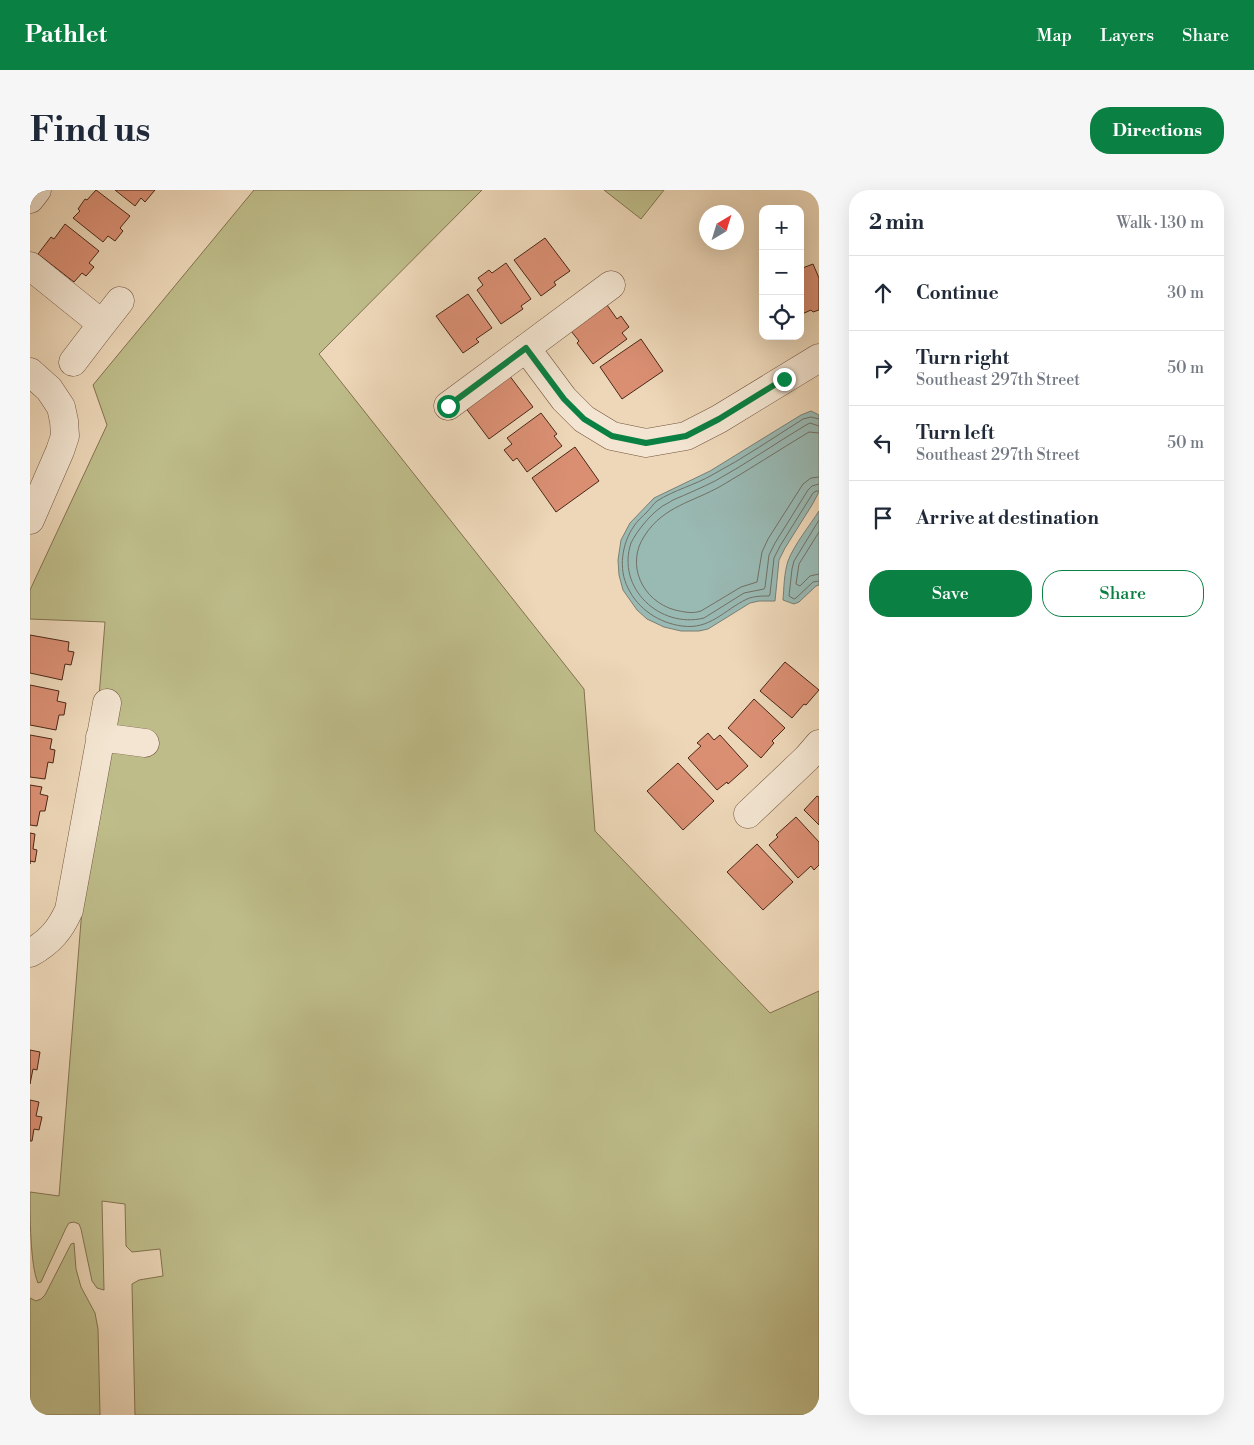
<!DOCTYPE html>
<html lang="en">
<head>
<meta charset="utf-8">
<style>
  :root { --surface:#fff; --page:#f6f6f7; --text:#1f2937; --muted:#747a83; --line:#e0e1e3; --accent:#0b8043 }
  body { margin:0; font-family:"Libre Bodoni",serif; background:var(--page); color:var(--text) }
  .controls { position:absolute; right:15px; top:15px; display:grid; overflow:hidden; border-radius:10px; box-shadow:0 5px 20px #0002 }
  .controls button { width:45px; height:45px; display:grid; place-items:center; padding:0; border:0; border-bottom:1px solid var(--line); background:var(--surface); color:var(--text); font:25px sans-serif }
  .compass { position:absolute; left:669px; top:15px; width:45px; height:45px; border-radius:50%; background:var(--surface); box-shadow:0 5px 20px #0002; rotate:38deg }
  .stop { position:absolute; width:15px; height:15px; margin:-11px; border:4px solid #0b8043; border-radius:50%; background:#fff }
  .stop.end { background:#0b8043; border-color:#fff; box-shadow:0 1px 5px #0008 }
  .list { margin:0; padding:0; list-style:none }
  h2 { display:flex; justify-content:space-between; align-items:center; height:65px; margin:0; padding:0 20px; font-size:21px }
  h2 small { font-size:16px; font-weight:400; color:var(--muted) }
  .list li { display:grid; grid-template-columns:32px 1fr auto; gap:15px; align-items:center; box-sizing:border-box; height:75px; padding:0 20px; border-top:1px solid var(--line) }
  .list b { display:block; font-size:19px; white-space:nowrap }
  .list p { margin:0; font-size:16px; white-space:nowrap; color:var(--muted) }
  .list em { font-size:16px; font-style:normal; color:var(--muted) }
  .actions { display:flex; gap:10px; padding:15px 20px }
  .actions a { flex:1; padding:11px 0; border:1px solid var(--accent); border-radius:20px; text-align:center; font-size:18px; color:var(--accent) }
  .actions .main { background:var(--accent); color:#fff }
  .icon { flex:none; width:28px; height:28px; fill:none; stroke:currentColor; stroke-width:2; stroke-linecap:round; stroke-linejoin:round }
  .map { position:relative; flex:none; width:789px; height:1225px; overflow:hidden; border-radius:20px }
  header { display:flex; align-items:center; gap:30px; box-sizing:border-box; height:70px; padding:0 25px; background:var(--accent); color:#fff }
  header strong { font-size:24px }
  nav { display:flex; gap:28px; margin-inline-start:auto; font-size:18px }
  .intro { display:flex; align-items:center; justify-content:space-between; box-sizing:border-box; height:120px; padding:0 30px }
  h1 { margin:0; font-size:35px }
  .button { padding:12px 22px; border-radius:20px; background:var(--accent); color:#fff; font-size:18px; font-weight:700 }
  main { display:flex; gap:30px; padding:0 30px }
  aside { flex:1; background:var(--surface); border-radius:20px; box-shadow:0 5px 20px #0002 }
  .map>svg:first-child { display:block }
</style>
</head>
<body>
<header>
<strong>Pathlet</strong>
<nav><a>Map</a><a>Layers</a><a>Share</a></nav>
</header>
<div class="intro"><h1>Find us</h1><a class="button">Directions</a></div>
<main>
<div class="map">
<svg width="789" height="1225" viewBox="0 0 789 1225">
  <rect width="100%" height="100%" fill="#edd7b8"/>
  <filter id="stains"><feTurbulence type="fractalNoise" baseFrequency=".004" numOctaves="4"/><feColorMatrix values="0 0 0 0 .2 0 0 0 0 .09 0 0 0 0 .02 0 0 0 .5 -.17"/></filter>
  <radialGradient id="worn" r=".72"><stop offset=".6" stop-color="#630" stop-opacity="0"/><stop offset="1" stop-color="#630" stop-opacity=".3"/></radialGradient>
  <!-- green -->
  <path fill="#bebd8a" stroke="#847250" d="M224,0H452L289,164L554,499L565,641L740,823L789,801V1225H105L102,1094L109,1090L133,1086L130,1059L102,1062L96,1056L95,1014L72,1011L74,1100L67,1098L62,1091L51,1039L49,1034L44,1032L39,1033L36,1038L11,1092L8,1093C0,1075 0,1024 0,1002L29,1006L75,432L0,429V400L77,235L63,195Z
    M574,0H634L611,29Z
    M44,1053L46,1079L51,1097L65,1123L68,1139L70,1225H0V1108L6,1111L11,1109L15,1105L41,1054Z"/>
  <!-- water -->
  <path fill="#99b9b3" stroke="#797f75" d="M781,221L789,225V302L782,315L755,358L749,370L745,411H729L720,413L678,439L669,441H651L634,437L617,429L607,420L593,400L589,385L588,370L591,350L600,333L624,308L680,281L771,225Z
    M789,321V395L786,396L769,412L764,414L753,410C754,398 754,383 758,371C764,355 780,335 789,321Z"/>
  <g fill="none" stroke-linecap="round" stroke-linejoin="round">
    <!-- shore -->
    <path stroke="#727065" stroke-width="1" d="M789,229L781,227L773,229C743,248 714,268 682,285C665,295 644,300 627,311C623,314 620,319 617,322C612,327 607,331 604,336C592,353 588,379 598,398C608,419 629,433 652,436C680,440 694,420 717,409C724,406 732,406 739,406L740,404L744,368L750,356L783,303L786,301H789
      M789,236L780,233L776,235C746,253 716,274 685,291C671,298 657,304 643,310C639,313 633,315 630,318C620,325 606,342 601,353C586,398 630,439 674,428L714,403L734,399L735,397L739,365L745,353L778,300L782,296L789,294
      M789,243L779,242C749,260 720,279 691,296C663,312 634,316 615,345C595,374 612,411 645,420C654,422 662,424 671,421L711,397L727,392L732,362L738,349L773,294L781,288L789,287
      M789,330L764,371L762,379L759,406L764,409L766,408L783,392L789,391
      M789,342L769,374L766,394L770,396L780,386L789,384"/>
  </g>
  <!-- building -->
  <path fill="#da8f73" stroke="#4a2717" d="M66,0L100,26L90,38L93,41L85,51L78,46L73,52L43,28L50,21L48,19L55,9L57,10Z
    M85,0H125L115,12L111,8L105,16Z
    M35,34L69,61L59,73L64,77L56,86L52,83L44,92L8,64L21,47L24,49Z
    M515,48L540,81L524,92L526,95L511,106L484,70Z
    M476,73L501,109L491,116L493,119L471,134L447,100L453,95L448,88L459,80L462,83Z
    M783,74L789,88V120L783,122L781,120L770,125V79Z
    M438,104L462,138L446,149L449,152L433,163L406,126Z
    M577,115L587,129L591,126L599,137L592,143L597,149L563,174L547,153L549,151L541,141Z
    M611,149L633,181L592,209L570,177Z
    M479,185L503,217L459,249L435,217Z
    M511,223L527,244L524,246L532,256L497,282L487,268L483,271L474,260L482,254L477,248Z
    M545,257L569,291L526,322L502,288Z
    M0,445L39,452L38,461L44,462L41,475L35,474L32,490L0,483Z
    M755,472L789,500L776,515L774,514L762,528L730,501Z
    M0,495L29,501L27,511L36,513L34,525H29L26,540L0,535Z
    M724,509L755,538L742,551L744,553L731,568L698,538Z
    M678,543L684,550L690,545L718,576L698,594L697,592L687,600L658,568L671,556L667,553Z
    M0,545L22,549L20,559L25,560L23,573L18,572L15,589L0,587Z
    M648,573L684,611L653,640L617,601Z
    M0,595L12,597L10,604L18,606L15,621H10L7,636L0,635Z
    M787,606L789,607V635L774,620Z
    M766,627L789,652V675L784,680L781,676L768,688L739,655L748,647L746,645Z
    M0,643L5,644L3,659L7,660L5,672L0,671V674Z
    M727,654L763,692L733,720L697,682Z
    M0,860L10,862L7,880L3,879L0,894Z
    M0,910L9,912L6,926L12,927L9,940L4,939L2,951H0Z"/>
  <g fill="none" stroke-linecap="round" stroke-linejoin="round">
    <!-- minor casing -->
    <g stroke="#73533f" stroke-width="29">
      <path id="minor" d="M0,9L7,0
        M0,76L72,134L43,172
        M72,134L90,111
        M496,158L534,209L554,229L582,246L616,253L656,246L689,229L789,168
        M0,182L19,199L31,217L34,231L35,246L30,261L0,330
        M418,216L581,95
        M70,547L115,553
        M718,624L777,568L789,554
        M0,763C20,752 30,740 39,720L77,513"/>
    </g>
    <!-- minor -->
    <use href="#minor" stroke="#f3e5d1" stroke-width="28"/>
  </g>
  <g fill="none" stroke-linecap="round" stroke-linejoin="round">
    <!-- route -->
    <path stroke="#0b8043" stroke-width="6" d="M418,216L496,158L534,209L554,229L582,246L616,253L656,246L689,229L754,189"/>
  </g>
  <rect width="100%" height="100%" filter="url(#stains)"/>
  <rect width="100%" height="100%" fill="url(#worn)"/>
</svg>
<div class="controls">
<button>+</button>
<button>−</button>
<button><svg class="icon" aria-label="locate" viewBox="0 0 24 24"><circle cx="12" cy="12" r="6"/><path d="M12 2v4M12 18v4M2 12h4M18 12h4"/></svg></button>
</div>
<svg class="compass" viewBox="-18 -18 36 36"><path d="M0-13l5 13h-10z" fill="#e53935"/><path d="M0 13l5-13h-10z" fill="#747a83"/></svg>
<div class="stop" style="left:418px;top:216px"></div>
<div class="stop end" style="left:754px;top:189px"></div>
</div>
<aside>
<h2>2 min<small>Walk · 130 m</small></h2>
<ul class="list">
<li><svg class="icon" aria-label="ahead" viewBox="0 0 24 24"><path d="M12 20V5M6 11l6-6 6 6"/></svg><div><b>Continue</b></div><em>30 m</em></li>
<li><svg class="icon" aria-label="right" viewBox="0 0 24 24"><path d="M7 20v-9h11M14 6l5 5-5 5"/></svg><div><b>Turn right</b><p>Southeast 297th Street</p></div><em>50 m</em></li>
<li><svg class="icon" aria-label="left" viewBox="0 0 24 24"><path d="M17 20v-9H6M10 6l-5 5 5 5"/></svg><div><b>Turn left</b><p>Southeast 297th Street</p></div><em>50 m</em></li>
<li><svg class="icon" aria-label="arrive" viewBox="0 0 24 24"><path d="M6 21V4h12l-3 4 3 4H6"/></svg><div><b>Arrive at destination</b></div></li>
</ul>
<div class="actions"><a class="main">Save</a><a>Share</a></div>
</aside>
</main>
</body>
</html>
